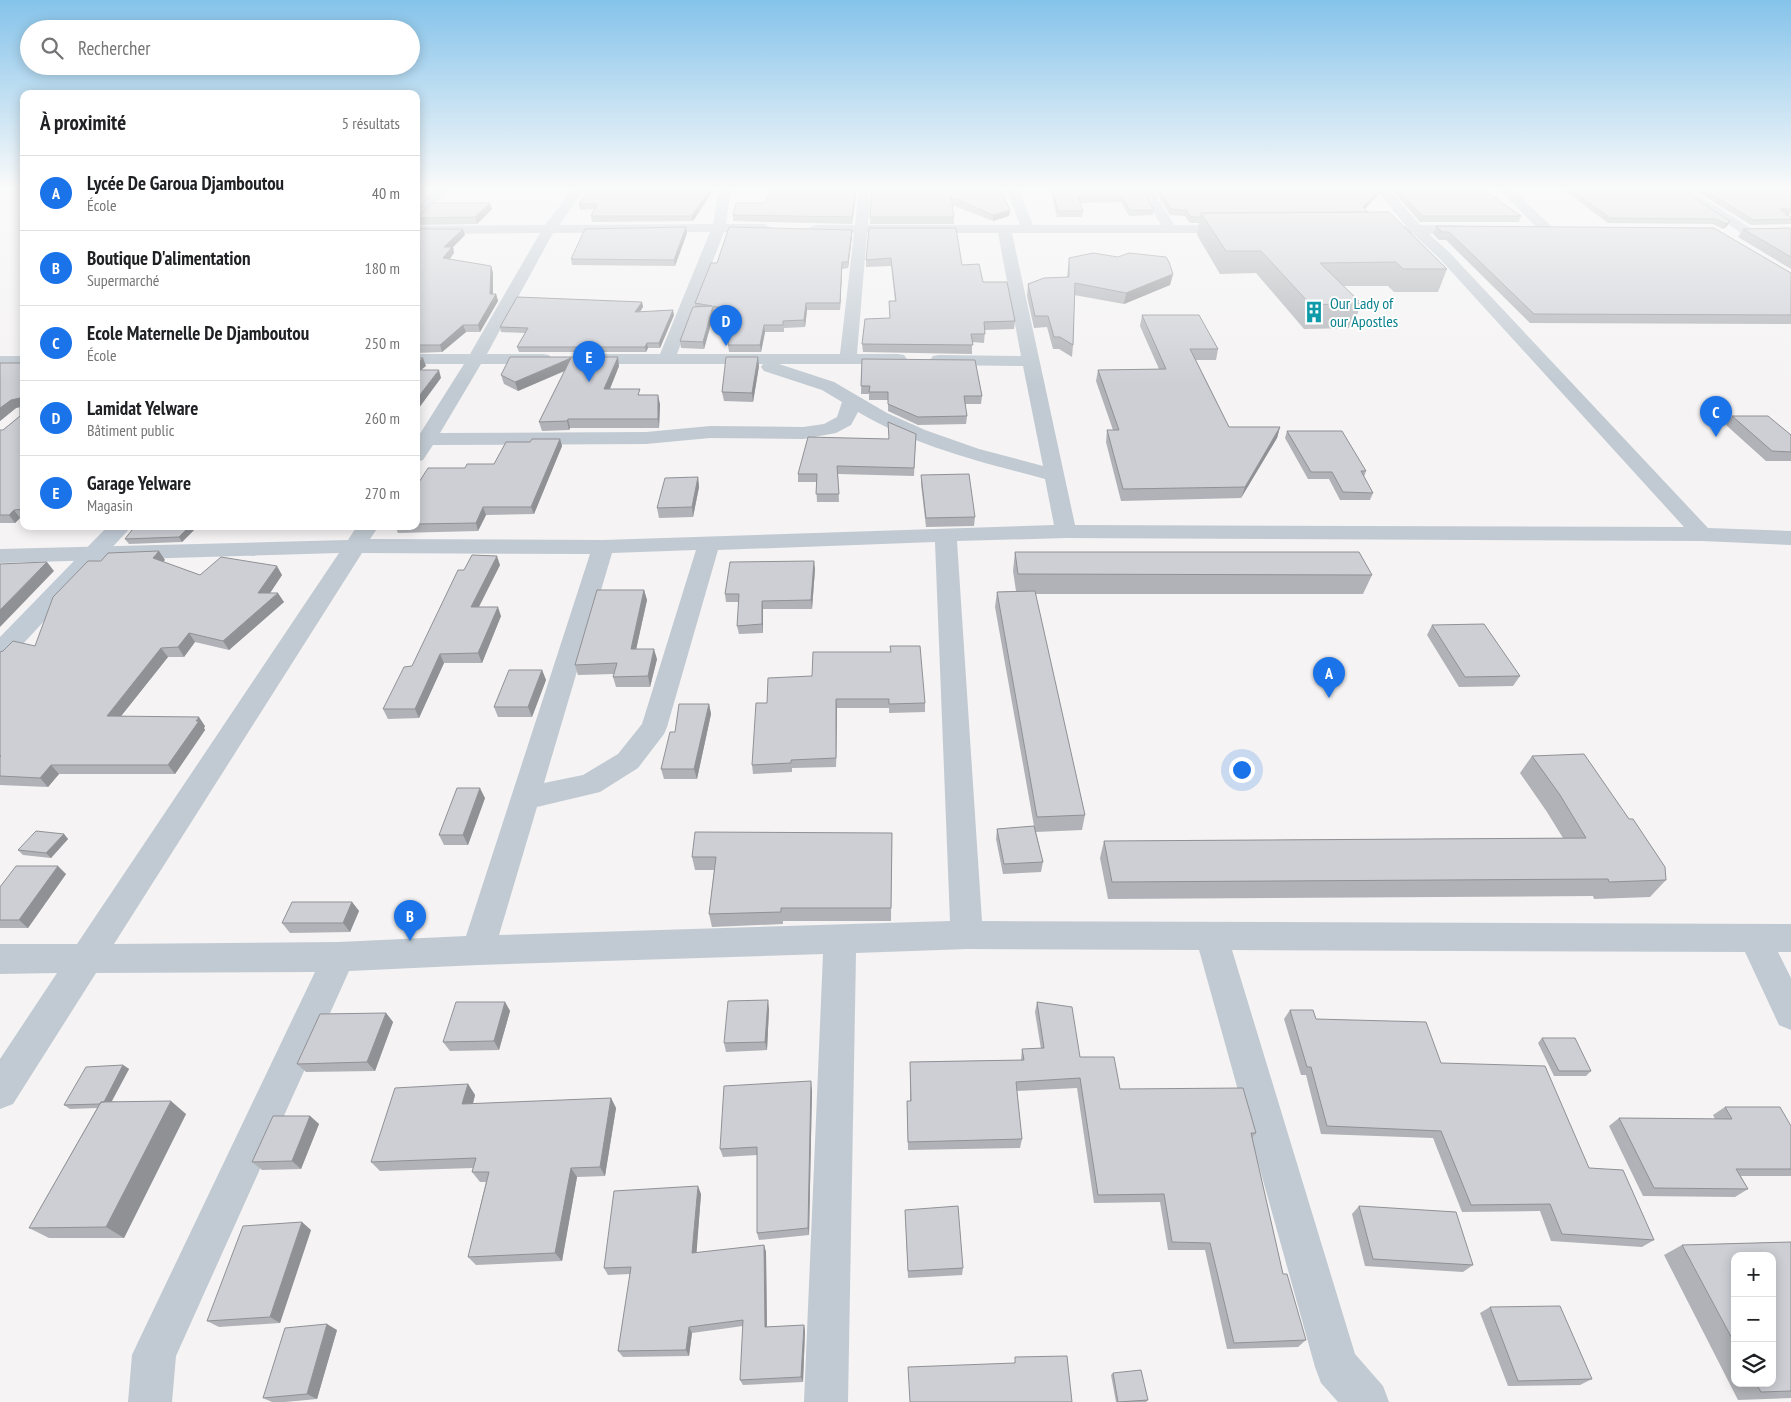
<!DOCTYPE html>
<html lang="fr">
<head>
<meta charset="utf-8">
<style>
  :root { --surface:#fff; --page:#f6f6f6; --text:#202124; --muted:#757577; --line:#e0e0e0; --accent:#1a73e8 }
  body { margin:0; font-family:"PT Sans Narrow",sans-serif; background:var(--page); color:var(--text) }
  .controls { position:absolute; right:15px; bottom:15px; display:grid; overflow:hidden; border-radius:10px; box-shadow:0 2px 12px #0003 }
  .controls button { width:45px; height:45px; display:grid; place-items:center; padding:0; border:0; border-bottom:1px solid var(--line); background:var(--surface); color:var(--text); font:25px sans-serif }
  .you { position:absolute; left:1241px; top:769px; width:18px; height:18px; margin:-12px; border:4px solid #fff; border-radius:50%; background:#1a73e8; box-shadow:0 0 0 8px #1a73e833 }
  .badge { display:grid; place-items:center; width:32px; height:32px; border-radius:50%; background:var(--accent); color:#fff; font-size:16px; font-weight:700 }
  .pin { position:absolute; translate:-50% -41px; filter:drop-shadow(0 1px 2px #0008) }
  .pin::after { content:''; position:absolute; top:26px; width:18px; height:15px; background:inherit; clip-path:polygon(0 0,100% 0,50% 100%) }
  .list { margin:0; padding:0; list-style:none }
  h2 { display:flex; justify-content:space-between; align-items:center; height:65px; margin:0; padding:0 20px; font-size:21px }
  h2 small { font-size:16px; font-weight:400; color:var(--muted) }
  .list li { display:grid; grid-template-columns:32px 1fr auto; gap:15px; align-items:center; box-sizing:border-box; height:75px; padding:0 20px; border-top:1px solid var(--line) }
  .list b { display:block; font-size:19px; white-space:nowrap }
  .list p { margin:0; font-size:16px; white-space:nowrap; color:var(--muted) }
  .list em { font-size:16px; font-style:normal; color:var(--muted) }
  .icon { flex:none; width:28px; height:28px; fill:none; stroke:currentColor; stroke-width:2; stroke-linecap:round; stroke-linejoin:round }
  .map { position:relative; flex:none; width:1791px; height:1402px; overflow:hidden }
  .search { position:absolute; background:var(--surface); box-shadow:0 2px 12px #0003; left:20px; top:20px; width:400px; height:55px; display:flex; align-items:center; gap:12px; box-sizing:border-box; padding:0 18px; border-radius:28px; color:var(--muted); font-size:19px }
  .panel { position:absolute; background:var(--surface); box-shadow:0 2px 12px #0003; left:20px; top:90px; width:400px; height:440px; border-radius:10px }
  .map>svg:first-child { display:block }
</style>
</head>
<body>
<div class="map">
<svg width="1791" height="1402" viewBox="0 0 1791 1402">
  <rect width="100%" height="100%" fill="#f5f3f3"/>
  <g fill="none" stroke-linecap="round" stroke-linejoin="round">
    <!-- street -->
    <path fill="#c1cad2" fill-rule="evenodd" d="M574,188H586L559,225L713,224L719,188H731L726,224H764L771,228L764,232H724L677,354H840L854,233H815L808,229L815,225H855L859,188H871L868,225H1020L1006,188H1018L1033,225H1161L1140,188H1152L1174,225L1239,226L1241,229L1234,233H1012L1075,525L1684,527L1439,258L1413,234H1373L1366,230L1373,226H1406L1375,188H1388L1420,225L1474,226L1476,229L1469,233L1429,234L1449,252L1708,528L1791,531V545L1702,541L1066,538L957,541L982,921L1791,924V952H1778L1791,978V1030L1779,1025L1745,952L1232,950L1355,1354L1383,1386L1389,1402H1338L1321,1383L1315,1367L1199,950L967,949L856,953L848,1402H804L823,954L478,965L349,971L176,1356L172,1402H128L132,1355L139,1340L315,972L96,973L13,1104L0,1109V1059L57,973L0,974V944H77L339,553L0,563V549L348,540L357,526H379L370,539L603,540L1054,525L1045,479C981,462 915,446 858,412L851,425L836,433L803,439L710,438L646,444L433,445L423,460L416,462V440L464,364H416V354H470L540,233L416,234V226L545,225ZM710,232L660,354H582L576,355L573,359L576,363L582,364H763L761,367L764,371L822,390L842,402L837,417L824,424L803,427L710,426L646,432L440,433L481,364H543L549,363L552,359L549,355L543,354H487L553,233ZM867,233H998L1021,356L939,355L933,356L930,360L933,364L939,365L1023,366L1043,466L979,449L925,430L887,413L834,382L779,364H898L904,363L907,359L904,355L898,354H857ZM935,542L950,921L499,935L537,807L600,792L638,768L664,734L667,727L718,550ZM696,550L642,724L618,754L583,775L544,783L612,553ZM362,553L590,554L466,936L339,942L114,944Z
      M1498,188H1511L1550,225L1552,228L1550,231H1540Z
      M1673,188H1688L1755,231L1753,234H1743Z
      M0,356H24V366H0Z"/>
    <!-- secondary -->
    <path fill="#c1cbd6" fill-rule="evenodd" d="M436,188H450L421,220L416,221V209Z
      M108,526H132L9,659L0,662V637Z"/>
  </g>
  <!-- wall -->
  <path fill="#b0b2b7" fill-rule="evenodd" d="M589,188H713V191L693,221L592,222L591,216L594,209L580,210L579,204Z
    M771,188H857L852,224L733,221V215L765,203Z
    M872,188H999L1010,210L1009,216L993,221L952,205L954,217V224H870Z
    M1050,188H1142L1154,210L1153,215L1129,216L1121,202L1080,203L1083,211L1082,217H1057Z
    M1154,188H1379L1378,195L1365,209L1368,212L1447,269L1438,292H1394L1388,286H1343L1361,303L1353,328L1304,329L1256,273L1220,274L1197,235L1199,223H1190L1185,216L1170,215Z
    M1390,188H1469L1471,190L1521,216L1519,222H1420Z
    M1561,188H1679L1730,221L1727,226L1723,229L1713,224L1608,223Z
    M1691,188H1791V214H1789L1788,215L1791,217V224L1751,225Z
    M490,203L492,209L477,224L416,225V218Z
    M1436,226L1791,273V324L1530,323L1446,240H1439L1433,234Z
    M869,228L962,265L983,282L1015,321L1014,329L985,330L984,343L972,342V354L863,352L862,344L890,318L895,301L891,266L866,267V260Z
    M1791,228V269L1738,237L1743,229Z
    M416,229L465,235L453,247L454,253L450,259L491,266L493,273V294H496L498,301L480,332H466L442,352L416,353Z
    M852,230V236L848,268L842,269L840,310H807L805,327L784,328V332H765L761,352H729L728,345L731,316L714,313L704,349L681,348L680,341L695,307V303L717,263Z
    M687,233L675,266L572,265L571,259Z
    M1069,258L1173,274L1170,285L1124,304L1074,295L1073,345L1072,357L1059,349H1053L1047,327L1034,328L1027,296L1028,284L1067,277Z
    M642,302L643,307L640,312L674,315L660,348H648L646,352H519L517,347L525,333L501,332L500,327Z
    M1142,315L1218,349L1216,360H1196L1229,427H1280L1277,438L1241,498L1121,501L1106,442L1107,430H1113L1096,381L1098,370L1159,369L1140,326Z
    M862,359L982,396L981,404H965L967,416L966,424L918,425L888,411V400H869V394H861Z
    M0,363H24V518H20L15,523H0V430H3L20,416V407L16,408L0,421Z
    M619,366L610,389L641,395L660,404L659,428H570L569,430L542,431L539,422L565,371L518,391L504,384L501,375Z
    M759,366L753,402L724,401L722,392Z
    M1732,416L1791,435V461H1766L1726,425Z
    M1287,431L1366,471L1364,477L1373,493L1370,500H1340L1329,479H1308L1285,438Z
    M916,434L914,476L838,474L839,502H817L816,482H798V474L889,439Z
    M560,439L562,446L534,514L486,515L478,531L398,533L395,526H416V487L494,464L530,442Z
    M921,475L975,517L974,526L926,527L921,484Z
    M698,477L699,487L693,517L659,518L657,508Z
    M198,526L182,542L129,544L125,539Z
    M1015,552L1372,575L1363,594H1035L1085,815L1082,830L1036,832L1043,862L1041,872L1003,874L996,839L997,829L1034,826L995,607L997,592L1016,591L1013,571Z
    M165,560L163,562L200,575H282L270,593L284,602L229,650L195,642L184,657H168L121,716L205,726L204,728L205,730L175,774H59L48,787L0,785V652L35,646Z
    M500,565L479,607L501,616L482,663H444L419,718L388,719L383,709L412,666L464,570Z
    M815,569L812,609H763V633L739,634L737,626L739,602H726L725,594Z
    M644,590L647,600L636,649L657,659L650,687H616L613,677L614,674L578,675L575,665Z
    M1432,625L1520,676L1513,686L1459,687L1427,635Z
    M542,670L546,680L532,717H498L494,707Z
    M812,676L925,703V712L889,713V708H837L836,767L792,768V772L753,774L752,765L767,703Z
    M709,704L711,714L697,779H664L661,769L675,732Z
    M1532,756L1666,880L1650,897L1594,899L1593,896L1108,899L1100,858L1104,841L1563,838L1547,812L1520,773Z
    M485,798L468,845H444L439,835Z
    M892,833L891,921H783V924L712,927L709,914L714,870H695L692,857Z
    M64,834L68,839L51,858L23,855L18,850Z
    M66,874L28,928H0V887Z
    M352,902L359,911L350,932L290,933L282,923Z
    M505,1002L510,1011L499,1050L450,1051L443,1042Z
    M1037,1002L1080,1057L1120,1089L1256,1133L1252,1138L1283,1274L1306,1340L1298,1347L1227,1349L1205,1250H1168L1160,1202L1094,1203L1077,1088L1017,1091L1022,1139L1020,1148L908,1150L907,1101H910V1062L1021,1060L1022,1049H1041L1035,1012Z
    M769,1009L767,1050L726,1052L724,1043Z
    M1290,1010L1441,1063L1589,1168L1654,1240L1642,1247L1551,1241L1540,1211L1462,1212L1433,1138L1321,1134L1306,1075H1301L1284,1019Z
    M386,1013L393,1022L375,1071L306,1072L297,1064Z
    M1542,1038L1591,1071L1586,1076H1554L1538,1043Z
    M123,1065L129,1069L112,1101L186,1114L124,1238H49L29,1228L97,1108L70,1109L64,1105Z
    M468,1084L475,1095L473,1104L611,1098L616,1108L605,1176L577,1177L562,1261L476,1265L468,1257L486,1182H480L472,1172L473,1168L380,1171L371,1162Z
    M812,1090L809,1235L759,1240L757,1233V1155L723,1157L720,1149Z
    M1725,1107L1791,1126V1176H1741L1748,1189L1735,1197L1643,1196L1609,1126L1619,1118L1715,1119L1713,1115Z
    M310,1116L319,1124L301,1169L262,1170L252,1162Z
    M701,1194L696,1253L764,1245L766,1252L767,1327L804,1325L805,1331L803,1382L743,1385L740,1380L743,1326L692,1333L689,1356L623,1357L618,1351L630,1274L608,1275L604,1268Z
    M1359,1206L1473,1265L1463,1272L1365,1266L1352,1214Z
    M905,1210L963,1268L962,1275L908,1278Z
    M311,1230L280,1323L219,1327L207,1321Z
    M1791,1242V1398L1738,1400L1664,1255L1682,1245ZM1735,1256L1772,1383H1735Z
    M1490,1307L1592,1379L1580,1385L1508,1386L1480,1313Z
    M337,1330L317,1399L285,1402H272L263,1398Z
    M1113,1373L1148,1400L1146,1402H1116L1111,1375Z"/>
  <!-- shaded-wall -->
  <path fill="#909195" d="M711,188H713V191L693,221L692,216Z
    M856,188H857L852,224V217Z
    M1380,190L1378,195L1361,213L1363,207Z
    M490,203L492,209L477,224L475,217Z
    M1010,210L1009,216L993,221V215Z
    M1730,221L1727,226L1723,229L1726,224Z
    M686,227L687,233L675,266L674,260Z
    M463,229L465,235L453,247L454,253L445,264L443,258L444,247Z
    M852,230V236L848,268V262Z
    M842,262V269L840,310V303Z
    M491,266L493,273V301L496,294L498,301L480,332L478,325L490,294Z
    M1173,274L1170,285L1124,304L1126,293Z
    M642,302L643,307L636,317L635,312Z
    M806,303L807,310L805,327L804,320Z
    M713,306L714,313L704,349L703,342Z
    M673,310L674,315L660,348L659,343Z
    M463,325L466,332L442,352L440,345Z
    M764,325L765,332L761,352L760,345Z
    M647,343L648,348L646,352L645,347Z
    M618,357L619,366L606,398L604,389Z
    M758,357L759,366L753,402L752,393Z
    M423,358L426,366L416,374V364Z
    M571,358L573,367L518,391L515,382Z
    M439,370L441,378L416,412V400Z
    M658,395L660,404L659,428L658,419Z
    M20,398L24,406L16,408L0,421V408L11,400Z
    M568,419L570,428L569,430L567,421Z
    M1280,427L1277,438L1241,498L1245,487Z
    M560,439L562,446L534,514L531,507Z
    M698,477L699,487L693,517L692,507Z
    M483,507L486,515L478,531L476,523Z
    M14,510L20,518L15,523L9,515Z
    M190,526H198L182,542L179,537Z
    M159,551L165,560L158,567L153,558Z
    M497,556L500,565L474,616L471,607Z
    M814,561L815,569L812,609L811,600Z
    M47,562L54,571L0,627V610Z
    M277,566L282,575L264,602L258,593Z
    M644,590L647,600L634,659L631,649Z
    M278,593L284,602L229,650L223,641Z
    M762,601L763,609V633L762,624Z
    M498,607L501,616L482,663L478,653Z
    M189,633L195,642L184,657L178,647Z
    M161,648L168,657L114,725L107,716Z
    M654,649L657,659L650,687L648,676Z
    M440,654L444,663L419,718L415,709Z
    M542,670L546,680L532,717L528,707Z
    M836,699L837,708L836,767Z
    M709,704L711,714L697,779L694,769Z
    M199,717L205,726L204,728L205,730L175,774L168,765Z
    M51,765L59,774L48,787L40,778Z
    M480,788L485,798L468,845L463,835Z
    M64,834L68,839L51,858L46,853Z
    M58,866L66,874L28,928L19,920Z
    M352,902L359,911L350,932L343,923Z
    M768,1000L769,1009L767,1050L765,1042Z
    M505,1002L510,1011L499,1050L494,1041Z
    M386,1013L393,1022L375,1071L367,1062Z
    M123,1065L129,1069L108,1108L102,1104Z
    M811,1081L812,1090L809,1235L808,1228Z
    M468,1084L475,1095L470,1114L462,1104Z
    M611,1098L616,1108L605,1176L600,1167Z
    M171,1101L186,1114L124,1238L106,1227Z
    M310,1116L319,1124L301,1169L292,1161Z
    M571,1168L577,1177L562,1261L555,1253Z
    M698,1186L701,1194L696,1260L692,1253Z
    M302,1222L311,1230L280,1323L270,1317Z
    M764,1245L766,1252L767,1333L765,1327Z
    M327,1324L337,1330L317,1399L307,1394Z
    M804,1325L805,1331L803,1382L801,1377Z
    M689,1327L692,1333L689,1356L686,1350Z"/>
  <!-- building -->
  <path fill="#cdcfd5" stroke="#909195" d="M589,188H711L692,216H591L597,204H579Z
    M771,188H856L852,217L733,215L736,203H765Z
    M872,188H999L1010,210L993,215L951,197L954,217H870Z
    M1052,188H1142L1154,210H1130L1122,197H1078L1083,211H1058Z
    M1158,188H1379L1380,190L1363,207L1368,212L1201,213V217H1191L1186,210L1171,209Z
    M1396,188H1469L1471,190H1484L1521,216H1422Z
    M1569,188H1679L1730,221L1726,224L1716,219L1610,218Z
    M1702,188H1791V209H1780L1789,214H1785L1791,217V219L1753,220Z
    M432,203H490L475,217L416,218V216L420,215Z
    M1389,212L1447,269H1403L1396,262L1320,263L1361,303L1311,305L1261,251H1226L1201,213Z
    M1436,226L1714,228L1791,273V315L1534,314L1449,232H1442Z
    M686,227L674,260L571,259L585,229Z
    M729,227L852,230L848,262H842L840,303H806L804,320L783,321V325H764L760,345H728L731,310L713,306L703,342L680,341L693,307L712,306L695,303L711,263H717Z
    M869,228H956L962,265L979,264L983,282H1007L1015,321L984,322L985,334H971L973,345L862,344L865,319L890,318L889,301H896L891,258L866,260Z
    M1791,228V257L1743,229Z
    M416,229H463L444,247H452L443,258L491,266L490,294H496L478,325H463L440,345H416Z
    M1093,253L1118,257L1129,253L1166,257L1169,262L1173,274L1126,293L1075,283L1073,345L1060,337H1054L1048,316H1035L1028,284L1044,278L1069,277V258Z
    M517,297L642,302L635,312L673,310L659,343H647L645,347H517L528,328L500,327Z
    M1142,315H1199L1218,349H1190L1229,427H1280L1245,487L1123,489L1107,430H1119L1098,370L1166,369Z
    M510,357H618L604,389H640L638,395H658V419H568L567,421L539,422L571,358L515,382L501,375Z
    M726,357H758L752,393L722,392Z
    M416,358H423L416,364Z
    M862,359L975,360L982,396H964L967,416L918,417L888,404V392H869L870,386H861Z
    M0,363H24V509L14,510L9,515H0V430H3L20,416V398L11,400L0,408Z
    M416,370H439L416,400Z
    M1732,416H1768L1791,435V452L1772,451Z
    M888,422L916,434L914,468L837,466L839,494H816L817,474H798L808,437L889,439Z
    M1287,431H1342L1366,471H1361L1373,493L1343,492L1332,472H1311Z
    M532,439H560L531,507H483L476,523L416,524V487L428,468H465L467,464H494L506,442H530Z
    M969,474L975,517L926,518L921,475Z
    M698,477L692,507L657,508L665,478Z
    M135,526H190L179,537L125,539Z
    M159,551L153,558L200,575L221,557L277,566L258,593H278L223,641L189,633L178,647L161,648L107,716L199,717L196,721H199L168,765H51L40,778L0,776V757L1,756H0V652L3,651L13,641L35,646L53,597L88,561H101L108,553Z
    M1015,552H1359L1372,575L1018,574Z
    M472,555L497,556L471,607H498L478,653L440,654L415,709H383L404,667L412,666L458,570H464Z
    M814,561L811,600L762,601V624L737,626L739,594H725L730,562Z
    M47,562L0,610V564Z
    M597,590H644L631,649H654L648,676L613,677L617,663L575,665Z
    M1035,591L1085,815L1037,817L997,592Z
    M1484,624L1520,676L1465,677L1432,625Z
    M890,646H920L925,703L889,704V699H836V758L791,760V763L752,765L756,703H767L768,678L812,676L813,652H891Z
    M509,670H542L528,707H494Z
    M679,704H709L694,769H661L670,732H675Z
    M1584,754L1629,819H1633L1665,867L1666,880L1609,882L1608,879L1112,882L1104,841L1586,838L1560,795L1532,756Z
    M457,788H480L463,835H439Z
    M1034,826L1043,862L1004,864L997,829Z
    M36,831L64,834L46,853L18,850Z
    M695,832L892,833L891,908H781V912L709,914L716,857H692Z
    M16,866H58L19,920H0V887Z
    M292,902H352L343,923H282Z
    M768,1000L765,1042L724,1043L728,1001Z
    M456,1002H505L494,1041L443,1042Z
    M1037,1002L1072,1007L1080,1057H1114L1120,1089L1243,1088L1256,1133H1251L1283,1274H1287L1306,1340L1234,1343L1210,1243L1172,1242L1164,1194L1098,1195L1080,1078L1016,1082L1022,1139L908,1142L907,1101H911L910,1062L1024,1060L1022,1049L1044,1048Z
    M1290,1010H1313L1316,1019L1426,1022L1441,1063L1545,1066L1589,1168L1623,1170L1654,1240L1562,1234L1550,1204L1471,1205L1441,1131L1327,1126L1311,1067H1307Z
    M386,1013L367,1062L297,1064L320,1014Z
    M1542,1038H1575L1591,1071H1559Z
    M123,1065L104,1102H101L100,1104L64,1105L86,1067Z
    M811,1081L808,1228L757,1233V1147L720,1149L724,1086Z
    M468,1084L462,1104L611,1098L600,1167L571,1168L555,1253L468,1257L489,1172H472L476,1158L371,1162L395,1088Z
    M171,1101L106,1227L29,1228L101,1102Z
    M1725,1107H1780L1791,1126V1169H1736L1748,1189L1654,1188L1619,1118L1732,1119Z
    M273,1116H310L292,1161L252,1162Z
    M698,1186L692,1253L764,1245L765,1327L804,1325L801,1377L740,1380L743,1320L689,1327L686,1350L618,1351L631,1267L604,1268L614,1191Z
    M958,1206L963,1268L908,1271L905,1210Z
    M1359,1206L1456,1212L1473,1265L1373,1259Z
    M302,1222L270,1317L207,1321L243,1226Z
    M1791,1242V1391L1761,1392L1756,1383H1772V1256H1735V1344L1682,1245Z
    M1560,1306L1592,1379L1518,1381L1490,1307Z
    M327,1324L307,1394L263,1398L285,1328Z
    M1067,1356L1072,1402H910L908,1367L1015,1363V1357Z
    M1141,1370L1148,1400L1118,1402L1113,1373Z"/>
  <!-- sky -->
  <linearGradient id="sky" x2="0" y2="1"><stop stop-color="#85c3ea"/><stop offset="0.49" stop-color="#fafafa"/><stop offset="1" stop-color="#fafafa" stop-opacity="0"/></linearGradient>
  <rect width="1791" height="384" fill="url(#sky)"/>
  <!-- icons -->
  <defs>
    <g id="building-bare" transform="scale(1.725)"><path d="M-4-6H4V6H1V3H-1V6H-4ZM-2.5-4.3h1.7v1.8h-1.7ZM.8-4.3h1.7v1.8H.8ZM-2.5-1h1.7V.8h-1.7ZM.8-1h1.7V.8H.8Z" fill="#0f9aa8" stroke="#fff" stroke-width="2.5" paint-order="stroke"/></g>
  </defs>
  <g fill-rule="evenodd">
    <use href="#building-bare" x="1314" y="312"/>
  </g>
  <g text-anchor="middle" stroke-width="4" stroke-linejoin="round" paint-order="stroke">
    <!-- far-culture labels -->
    <g font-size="16" fill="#0d838f" stroke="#fff" text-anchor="start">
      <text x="1330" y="309">Our Lady of<tspan x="1330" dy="18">our Apostles</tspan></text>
    </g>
  </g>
</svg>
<div class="controls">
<button>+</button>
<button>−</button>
<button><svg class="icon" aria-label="layers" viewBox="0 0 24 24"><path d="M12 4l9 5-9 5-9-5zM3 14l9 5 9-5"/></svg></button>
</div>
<div class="you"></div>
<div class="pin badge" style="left:1329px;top:698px">A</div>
<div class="pin badge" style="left:410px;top:941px">B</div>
<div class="pin badge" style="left:1716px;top:437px">C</div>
<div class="pin badge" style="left:726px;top:346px">D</div>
<div class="pin badge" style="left:589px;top:382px">E</div>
<div class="search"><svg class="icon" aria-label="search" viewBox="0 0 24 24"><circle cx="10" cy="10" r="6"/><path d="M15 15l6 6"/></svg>Rechercher</div>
<section class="panel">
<h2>À proximité<small>5 résultats</small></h2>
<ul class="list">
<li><span class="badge">A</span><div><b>Lycée De Garoua Djamboutou</b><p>École</p></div><em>40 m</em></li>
<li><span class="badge">B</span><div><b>Boutique D'alimentation</b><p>Supermarché</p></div><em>180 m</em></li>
<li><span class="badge">C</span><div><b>Ecole Maternelle De Djamboutou</b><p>École</p></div><em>250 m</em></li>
<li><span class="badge">D</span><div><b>Lamidat Yelware</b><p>Bâtiment public</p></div><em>260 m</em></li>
<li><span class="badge">E</span><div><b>Garage Yelware</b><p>Magasin</p></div><em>270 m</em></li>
</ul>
</section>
</div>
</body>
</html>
